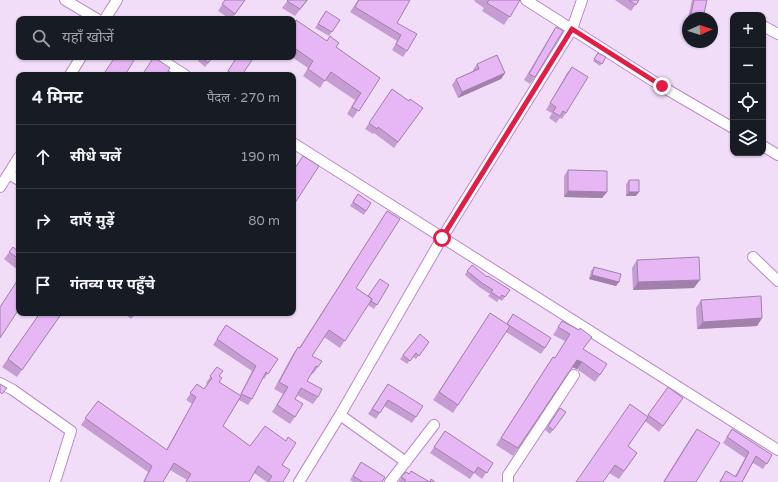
<!DOCTYPE html>
<html lang="hi">
<head>
<meta charset="utf-8">
<style>
  :root { --surface:#171b24; --page:#242831; --text:#f1f3f6; --muted:#9ea1a6; --line:#363941 }
  body { margin:0; font-family:"Varela Round","Noto Sans Devanagari",sans-serif; background:var(--page); color:var(--text) }
  .controls { position:absolute; right:12px; top:12px; display:grid; overflow:hidden; border-radius:8px; box-shadow:0 1px 3px #0004 }
  .controls button { width:36px; height:36px; display:grid; place-items:center; padding:0; border:0; border-bottom:1px solid var(--line); background:var(--surface); color:var(--text); font:20px sans-serif }
  .compass { position:absolute; left:682px; top:12px; width:36px; height:36px; border-radius:50%; background:var(--surface); box-shadow:0 1px 3px #0004; rotate:87deg }
  .stop { position:absolute; width:12px; height:12px; margin:-9px; border:3px solid #e11d48; border-radius:50%; background:#fff }
  .stop.end { background:#e11d48; border-color:#fff; box-shadow:0 1px 4px #0008 }
  .list { margin:0; padding:0; list-style:none }
  h2 { display:flex; justify-content:space-between; align-items:center; height:52px; margin:0; padding:0 16px; font-size:17px }
  h2 small { font-size:13px; font-weight:400; color:var(--muted) }
  .list li { display:grid; grid-template-columns:26px 1fr auto; gap:12px; align-items:center; box-sizing:border-box; height:64px; padding:0 16px; border-top:1px solid var(--line) }
  .list b { display:block; font-size:15px; white-space:nowrap }
  .list em { font-size:13px; font-style:normal; color:var(--muted) }
  .icon { flex:none; width:22px; height:22px; fill:none; stroke:currentColor; stroke-width:2; stroke-linecap:round; stroke-linejoin:round }
  .map { position:relative; flex:none; width:778px; height:482px; overflow:hidden }
  .search { position:absolute; background:var(--surface); box-shadow:0 1px 3px #0004; left:16px; top:16px; width:280px; height:44px; display:flex; align-items:center; gap:10px; box-sizing:border-box; padding:0 14px; border-radius:8px; color:var(--muted); font-size:15px }
  .panel { position:absolute; background:var(--surface); box-shadow:0 1px 3px #0004; left:16px; top:72px; width:280px; height:244px; border-radius:8px }
  .map>svg:first-child { display:block }
</style>
</head>
<body>
<div class="map">
<svg width="778" height="482" viewBox="0 0 778 482">
  <rect width="100%" height="100%" fill="#f2ddf9"/>
  <g fill="none" stroke-linecap="round" stroke-linejoin="round">
    <!-- minor casing -->
    <g stroke="#bc89cb" stroke-width="12">
      <path id="minor" d="M65,0L97,19
        M526,0L661,86L733,128
        M105,19L117,0
        M763,26L778,34
        M157,57L185,75
        M70,75L81,57
        M293,143L778,450
        M763,146L778,155
        M9,174L19,180
        M0,187L19,157
        M753,257L778,281
        M0,383L13,390L71,431L55,482
        M340,415L406,462
        M299,482L340,415L442,238L572,29L582,0
        M390,482L434,425
        M508,482V475L574,375"/>
    </g>
    <!-- minor -->
    <use href="#minor" stroke="#fff" stroke-width="10"/>
  </g>
  <!-- wall -->
  <path fill="#c69dd2" d="M225,0H245L232,19H230L218,11Z
    M288,0H308L295,16L282,8Z
    M358,0H410L397,23L407,51L403,57L392,50L397,41L350,12Z
    M475,0H520L504,25L482,11L484,8L474,1Z
    M615,0H639L631,11Z
    M692,0H707L703,18H688Z
    M323,15L340,20L329,36L315,28Z
    M293,24L336,47L380,78L353,118L347,114L355,100L325,80L320,88L303,76L308,68L292,57H293Z
    M556,27L535,77L530,84L524,80L552,33Z
    M598,53L606,57L600,66L593,61Z
    M200,57H213L205,67L198,61Z
    M237,57L242,75H225Z
    M477,64L505,73L501,79L458,98L452,85L456,79L473,71V70Z
    M572,67L566,113L562,119L560,118L556,123L549,118L552,113L546,110L567,73Z
    M392,89L409,101L423,108L394,148L374,133L373,134L365,129Z
    M568,170L607,192L602,198L564,197V176Z
    M629,180L636,196H626V184Z
    M358,194L366,211L364,215L350,206Z
    M387,211L356,288L368,296L389,285L374,309L368,305L340,348L324,337L312,356L318,367L313,374L312,373L307,381L318,397L313,404L297,395L295,399V417L290,424L272,412L283,394L274,389L293,354L298,347L299,348Z
    M13,247L19,252V271L4,259Z
    M637,260L694,288L633,290L632,268Z
    M594,267L619,282L616,286L589,279L591,271Z
    M467,271L505,297L502,301L499,299L497,302L488,296L490,294L479,287L465,275Z
    M701,300L762,318L757,326L697,329L696,308Z
    M40,313H62L17,377L2,367Z
    M127,313H136L131,319L126,315Z
    M513,314L545,348L541,354L506,332L453,413L433,400L485,321L506,324Z
    M562,321L583,349L600,375L595,382L577,369L572,367L513,456L496,445L548,364L553,357L555,358L565,341L553,335Z
    M226,325L278,359L264,379L263,378L252,399L248,405L239,400L223,426L250,446L282,465L283,482H267L254,473L249,482H186L187,480L170,470L163,482H143L148,472L81,425L98,401L166,450L192,404L186,400L197,384L204,389L207,384L206,383L217,367L219,376V382L240,395L252,371L213,345Z
    M429,342L416,359L413,357L407,364L400,359L403,355Z
    M388,384L416,417L412,423L384,406L376,419L368,414Z
    M668,387L683,398L659,432L645,421L628,446L637,453L619,479L609,473L647,416Z
    M560,408L566,412L550,434L545,430Z
    M697,429L696,482H663L691,437Z
    M732,429L772,455L763,469L753,463L742,482H719L726,471L735,476L745,458L723,443Z
    M445,431L493,463L482,479L474,473L470,479L430,453Z
    M361,462L382,482H353L350,480Z
    M406,472L409,474L430,482H435H398Z"/>
  <!-- shaded-wall -->
  <path fill="#a180ab" d="M505,73L501,79L458,98L462,92Z
    M568,191L607,192L602,198L564,197Z
    M629,192H639L636,196H626Z
    M592,275L619,282L616,286L589,279Z
    M700,280L694,288L633,290L638,282Z
    M762,318L757,326L697,329L703,322Z
    M577,360L582,362L577,369L572,367Z"/>
  <!-- building -->
  <path fill="#e6b7f4" stroke="#a180ab" d="M225,0H245L235,14L222,4Z
    M288,0H307L300,9L287,1Z
    M359,0H410L397,23L417,34L407,51L396,44L401,35L355,7Z
    M489,0H520L510,17L487,3Z
    M629,0H639L636,5Z
    M694,0H707L703,18H690Z
    M326,11L340,20L332,32L318,24Z
    M296,20L327,41L330,36L339,43L336,47L380,78L359,111L352,107L361,93L331,72L325,81L308,69L313,61L293,47V25Z
    M556,27L563,31L535,77L529,74Z
    M598,53L606,57L602,64L594,59Z
    M497,55L505,73L462,92L456,79L479,69L477,64Z
    M115,57H136L125,75H103Z
    M154,57L170,68L166,75H142Z
    M201,57H213L208,63Z
    M237,57H254L242,75H234L228,71Z
    M572,67L588,77L566,113L563,111L560,116L553,112L556,107L550,103Z
    M392,89L409,101L410,99L423,108L398,142L378,127L377,129L369,123Z
    M303,156L319,166L293,206V171Z
    M568,170L607,171V192L568,191Z
    M629,180H639V192H629Z
    M358,194L371,203L366,211L353,202Z
    M387,211L400,219L356,288L372,299L345,341L329,330L312,356L322,361L318,367L316,366L307,381L322,389L318,397L301,388L295,399L303,404L295,417L277,405L288,387L279,382L298,347L300,348Z
    M13,247L19,252V259L9,252Z
    M699,257L700,280L638,282L637,260Z
    M472,265L487,277L488,276L510,290L505,297L502,295L500,298L491,292L493,290L482,283L467,271Z
    M594,267L621,274L619,282L592,275Z
    M19,278V309L0,338V307Z
    M380,279L389,285L377,305L371,301L372,299L368,296Z
    M761,296L762,318L703,322L701,300Z
    M40,313H62L22,370L8,359Z
    M490,313L510,326L458,405L439,392Z
    M513,314L551,338L545,348L507,324Z
    M562,321L579,330L580,328L592,337L583,349L607,364L600,375L582,362L577,360L518,448L501,438L553,357L555,358L570,334L558,327Z
    M226,325L278,359L268,374L266,372L252,399L241,394L256,366L217,339Z
    M420,334L429,342L419,356L416,353L410,361L403,355Z
    M217,367L223,371L219,376L222,378L219,382L241,396L223,426L250,446L265,426L286,441L288,437L296,443L282,465L290,470L283,482H268L272,476L258,466L249,482H186L191,474L174,463L163,482H144L152,466L85,418L98,401L167,450L196,397L190,393L197,384L204,389L212,378L210,376Z
    M0,384L7,388L2,394L0,392Z
    M388,384L423,406L416,417L388,400L380,413L372,409Z
    M668,387L683,398L663,426L648,415Z
    M630,404L648,417L628,446L637,453L624,471L615,465L603,482H576Z
    M560,408L566,412L553,430L548,426Z
    M697,429L720,443L696,482H664Z
    M732,429L772,455L767,464L756,456L742,482H720L726,471L736,477L749,452L727,437Z
    M445,431L493,463L487,473L478,467L474,473L434,447Z
    M361,462L385,477L382,482H363L353,476Z
    M411,471L430,482L431,479L435,482H404L406,480L401,477L406,472L409,474Z"/>
  <g fill="none" stroke-linecap="round" stroke-linejoin="round">
    <!-- route -->
    <path stroke="#e11d48" stroke-width="5" d="M442,238L572,29L662,86"/>
  </g>
</svg>
<div class="controls">
<button>+</button>
<button>−</button>
<button><svg class="icon" aria-label="locate" viewBox="0 0 24 24"><circle cx="12" cy="12" r="6"/><path d="M12 2v4M12 18v4M2 12h4M18 12h4"/></svg></button>
<button><svg class="icon" aria-label="layers" viewBox="0 0 24 24"><path d="M12 4l9 5-9 5-9-5zM3 14l9 5 9-5"/></svg></button>
</div>
<svg class="compass" viewBox="-18 -18 36 36"><path d="M0-13l5 13h-10z" fill="#e53935"/><path d="M0 13l5-13h-10z" fill="#9ea1a6"/></svg>
<div class="stop" style="left:442px;top:238px"></div>
<div class="stop end" style="left:662px;top:86px"></div>
<div class="search"><svg class="icon" aria-label="search" viewBox="0 0 24 24"><circle cx="10" cy="10" r="6"/><path d="M15 15l6 6"/></svg>यहाँ खोजें</div>
<section class="panel">
<h2>4 मिनट<small>पैदल · 270 m</small></h2>
<ul class="list">
<li><svg class="icon" aria-label="ahead" viewBox="0 0 24 24"><path d="M12 20V5M6 11l6-6 6 6"/></svg><div><b>सीधे चलें</b></div><em>190 m</em></li>
<li><svg class="icon" aria-label="right" viewBox="0 0 24 24"><path d="M7 20v-9h11M14 6l5 5-5 5"/></svg><div><b>दाएँ मुड़ें</b></div><em>80 m</em></li>
<li><svg class="icon" aria-label="arrive" viewBox="0 0 24 24"><path d="M6 21V4h12l-3 4 3 4H6"/></svg><div><b>गंतव्य पर पहुँचे</b></div></li>
</ul>
</section>
</div>
</body>
</html>
